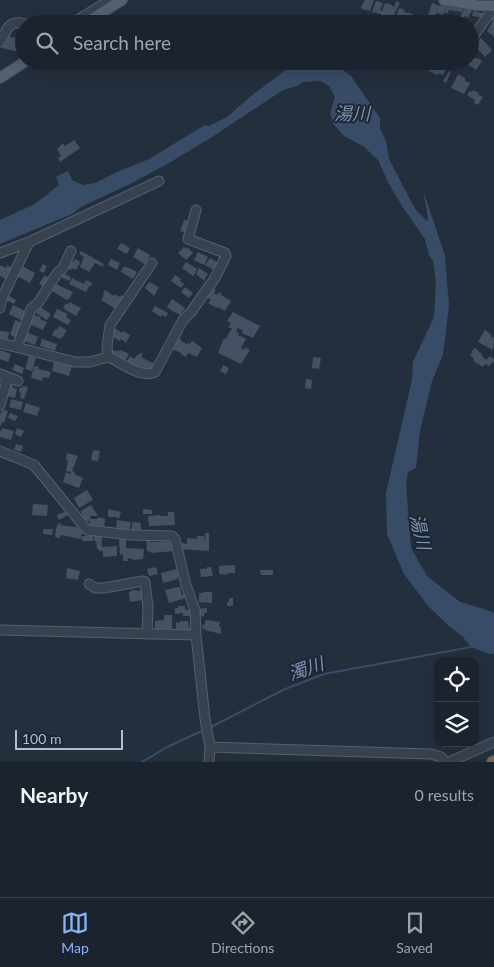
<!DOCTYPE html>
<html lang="en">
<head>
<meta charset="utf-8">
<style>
  :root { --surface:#1b232e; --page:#282f3a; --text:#f1f3f6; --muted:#a0a4aa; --line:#39404a; --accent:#8ab4f8 }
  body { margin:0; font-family:Lato,"Noto Sans JP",sans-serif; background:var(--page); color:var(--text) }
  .controls { position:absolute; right:15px; bottom:15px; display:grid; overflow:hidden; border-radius:10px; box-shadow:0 5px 20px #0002 }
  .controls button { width:45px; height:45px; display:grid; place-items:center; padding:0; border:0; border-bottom:1px solid var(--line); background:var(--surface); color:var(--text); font:25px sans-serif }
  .scale { position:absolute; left:15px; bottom:12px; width:108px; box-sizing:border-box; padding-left:5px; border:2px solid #b4bcc9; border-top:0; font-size:14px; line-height:18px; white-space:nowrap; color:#b4bcc9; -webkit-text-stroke:4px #1d2633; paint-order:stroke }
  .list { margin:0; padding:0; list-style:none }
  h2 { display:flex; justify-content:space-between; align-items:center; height:65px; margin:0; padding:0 20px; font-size:21px }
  h2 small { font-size:16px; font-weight:400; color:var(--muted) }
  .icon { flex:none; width:28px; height:28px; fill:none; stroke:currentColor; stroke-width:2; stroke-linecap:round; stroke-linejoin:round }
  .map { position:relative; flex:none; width:494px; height:762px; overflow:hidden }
  .search { position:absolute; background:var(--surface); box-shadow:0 5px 20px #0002; left:15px; right:15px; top:15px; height:55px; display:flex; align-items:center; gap:12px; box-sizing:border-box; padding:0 18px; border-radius:28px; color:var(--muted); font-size:19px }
  .sheet { height:135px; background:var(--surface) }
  nav { display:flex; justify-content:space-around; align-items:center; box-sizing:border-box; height:70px; border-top:1px solid var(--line); background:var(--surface); font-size:14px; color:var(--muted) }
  nav a { display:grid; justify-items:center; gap:2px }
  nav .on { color:var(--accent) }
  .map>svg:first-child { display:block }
</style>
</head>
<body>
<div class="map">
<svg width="494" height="762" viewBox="0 0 494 762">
  <rect width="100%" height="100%" fill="#242f3e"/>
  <!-- water -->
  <path fill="#394c67" d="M309,61H330L351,76L380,118V129L386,141L389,159L415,209L427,221L428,218L423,190L445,256L449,306L443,355L432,381L420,431L416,468L408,472L406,484L411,548L427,576L460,602L484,609L494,613V654H490L471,647L463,637L449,626L428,606L404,574L387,534L386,493L412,380L413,362L434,317L436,282L433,261L429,255L425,239L404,209L389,184L378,160L363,146L344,136L334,125L330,114L335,97L329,86L320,81L304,82L297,86L283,90L212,137L169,163L130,184L81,207L72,214L0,244V220L35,204L59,185L56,177L68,171L72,180L83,185L95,183L117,172L149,159L205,125L209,126L227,117L251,96L292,65Z"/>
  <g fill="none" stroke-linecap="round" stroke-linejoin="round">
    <!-- stream -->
    <path stroke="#394c67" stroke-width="2" d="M211,727L283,690L324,674L471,647
      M142,762L167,747L204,730"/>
  </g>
  <!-- building -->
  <path fill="#455162" d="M365,0H374L370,11L362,9L361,7Z
    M376,1L383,3L380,10L382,11L385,3L392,5V6L394,7L396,1L400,3L392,19L381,15V14L372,12Z
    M432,3L440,6L441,4L464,6L462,12L449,10L447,14L444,12L443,15L436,13L435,17L428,15Z
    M465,7L472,10L468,18L465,16L463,18L460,17Z
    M399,8L405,10L404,12L408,13V12L416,16L413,24H403L395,20Z
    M494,9V37L487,31L493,21L490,19Z
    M473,11L482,13H486L484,18L472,16Z
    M441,15L456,22L455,24H435L438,16H441Z
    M7,36L21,39V41H24V51L19,50V52L2,48L3,44L4,45Z
    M475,38L478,41L481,38L492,50L485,57L471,42Z
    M470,55L477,59L478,58L482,61L476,70L463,61H470Z
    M431,61H437L447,67L443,75L439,73L438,75L435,74L427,70Z
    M449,71L451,72L446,83L443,81Z
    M458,74L465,78V81L470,83L464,94L451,88Z
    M473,90L479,93L478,95L483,97L478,105L474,103L475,100L467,95L470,91L472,92Z
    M74,140L80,148L60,162L58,158L61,156L57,149L63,143L65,146Z
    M184,220L191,222L187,233L180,231Z
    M121,243L130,248L127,254L117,249Z
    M184,247L186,249L187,247L193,253L186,260L178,253Z
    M138,248L150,255L145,264L133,257Z
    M81,251L104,264L103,267L95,263L89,272L80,267L84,257L79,254Z
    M198,252L208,257L204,265L194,260Z
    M210,258L219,263L216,271L205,265Z
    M75,259L80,262L76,270L73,268L72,270L67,268L71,261L73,262Z
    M111,259L120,263L117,270L108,265Z
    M186,262L197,269L195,272H196L193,276L182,268Z
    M43,264L47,266L44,273L39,271Z
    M0,265L6,268L7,265L14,269L8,280L0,276Z
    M22,266L35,273L30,283L17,276Z
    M124,266L126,268L127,267L137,272L133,279L121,272Z
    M199,268L208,274L204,281L196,274Z
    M63,273L71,277L69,281L61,277Z
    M45,275L51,280L46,288L39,284Z
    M175,275L181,279L180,281L184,284L181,288L171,281Z
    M72,278L84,284L86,280L92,283L90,287L89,286L86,292L69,284Z
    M149,282L159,287L154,296L145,288Z
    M56,284L73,292L69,299H68L67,300L52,291Z
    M185,287L193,293L189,298L181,292Z
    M212,287L216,290L214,293L217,295L219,292L222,294L221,295L231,301L225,311L218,307L217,308L208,303L211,300L205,296Z
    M105,290L114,296L115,294L119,297L121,295L125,298L117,309L114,308L101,300L104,295L103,294Z
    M9,296L16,300L14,304L6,300Z
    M172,299L185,308L180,315L174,312L167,307Z
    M70,302L81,308L76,316L64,309L65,308H63L66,303L68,305Z
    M13,305L27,312L23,321L9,314Z
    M155,306L168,313L166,317L162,315L161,317L152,311Z
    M40,307L51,314L47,320L36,313Z
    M57,309L68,314L66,317L71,320L68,325L53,317Z
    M233,312L260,326L253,338L242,333L243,331L238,328L236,332L239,333L238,335L246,339L241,348L244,350L245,347L250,350L241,364L218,353L224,338L226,339L230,331H231L232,329L228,327L231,323L227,321Z
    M34,315L41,317L40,319L47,322L43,330L29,324Z
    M15,320L20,322L19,323L23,325L18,338L10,335Z
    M59,326L67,330L63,337H62L61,339L52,335L55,329L57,330Z
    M112,326L122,333L123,331L130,335L126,343L121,339L120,341L111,336Z
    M485,330L491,334L490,336L494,338L493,350L478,342Z
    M0,331L9,332L8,339L0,338Z
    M27,332L38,337L35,345L24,341Z
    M178,338L182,340L181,341L187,344L188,343L190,344L192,341L202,348L197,357L188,353L186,357L181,354V353L172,349Z
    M42,339L57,344L55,351L40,346Z
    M475,348L482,354L481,355L486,360L490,356L494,359V361L489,366L486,364L482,367L478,363L477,364L473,360L474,359L470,355L472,353L471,352Z
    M0,350L11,354L8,362L0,359Z
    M114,350L117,352L118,350L119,351L121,350L129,354L124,363L111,355Z
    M140,353L143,354L141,357L154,364L153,365L156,366L153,371L144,370L127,362L130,356L134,359L137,355H138Z
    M29,356L36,358L32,371L25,369Z
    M313,357L321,358L319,369L312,368Z
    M54,362L64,365V364L72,366L69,376L52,371Z
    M15,364L24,368L22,374L12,370Z
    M223,365L229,368L226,374L220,371Z
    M34,366L39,367L38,369L51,372L49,378L43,377L42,381L31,378Z
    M306,379L312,380L311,389L305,388Z
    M10,382L13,383L12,387L17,389L15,398L6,396Z
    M23,386L28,387L24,399L20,398L21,393L19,392L20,387L22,388Z
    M11,399L23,402L21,410L9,407Z
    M26,403L40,408L37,416L23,412Z
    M2,409L8,411L4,423L2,422L0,428V415Z
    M10,413L18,416L15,421L8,418Z
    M2,428L14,431L11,440L0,437V430L2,431Z
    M17,428L24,431L21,437L15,434Z
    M16,444L23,446L21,452L14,450Z
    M93,450L100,451L98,461L91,460Z
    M67,453L78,456L72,471L75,472L74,474L83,478L79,488L63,482L66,472L70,474L71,472L66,471L68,461L66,460Z
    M87,490L93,500L79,508L74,498Z
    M33,504L48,505L47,516L32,515Z
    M91,505L98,516H90L91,519H97L99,517L105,519L104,530L89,529L90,521H83L81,511Z
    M108,509L121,512L119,519L115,517H108Z
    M143,509L152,510V514H143Z
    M67,511L68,515L59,520L57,515Z
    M168,512H174L175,525L149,526L148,516L160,515V516H168Z
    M117,520L131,522L129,533L118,531V528L116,527Z
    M134,522L141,523V534L131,533L132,523Z
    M59,523H61L60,525L81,528L82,530L81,539L60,535V538L55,537L56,528Z
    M43,529H53L52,535L43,534Z
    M205,533H209V551L180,549L181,543L187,544V538L197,539V536H204V539H205Z
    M82,536H93V541H82Z
    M94,536H102V547L117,546V556L103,557V551H100L97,548L96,541H94Z
    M119,539H126V548L144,549L143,559L133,560V559L128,558V561H123V554L120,555Z
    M146,539H150V542H152L173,541L175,551L151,553V552L147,551Z
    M235,565V573H227L228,575L219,574V566Z
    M156,567L158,574L149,576L147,569Z
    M207,567H211L213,576L201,577L200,569H207Z
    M67,568L80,571L78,580L66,578Z
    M177,569L179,576L177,577L178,579L163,583L161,573Z
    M260,570H273V575H261Z
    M178,587H180L182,595L185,594L186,598L169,603L165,590Z
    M133,590H137V591L143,590L144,600L130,602L129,592Z
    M203,592H212V603L199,602V593H203Z
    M229,598H233V606H227V602H229Z
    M178,606H185V609L190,610V616H183V613L175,614V608H178Z
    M207,608V613H204V616L199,617L198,609Z
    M164,615H172V631H155V621L164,620Z
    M206,620L220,622L219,627H221V634L205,630V629L202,628L203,624L205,625V621Z
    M180,621H188L189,627H190V631H176V622L180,623Z"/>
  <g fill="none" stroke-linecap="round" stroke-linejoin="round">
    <!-- minor casing -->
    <g stroke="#565f6c" stroke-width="11">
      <path id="minor" d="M71,24L110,0
        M470,41L490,13L489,6
        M0,42C8,29 8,19 25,24
        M0,253L29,242L159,181
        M0,308L2,298L29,242
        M0,343L75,362H90L108,357C122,362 140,379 155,372L183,320L191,312L215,278L226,256L225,253L188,239L196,210
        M17,347L28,317L31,309L38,303L58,272L63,268L71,251
        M108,357L107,346L110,325L152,263
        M0,374L18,381
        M0,405L8,377
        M0,451L34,465L87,530L132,535L172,536L175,539L186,585L195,610L196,635L205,719L210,747L209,762
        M89,584L95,588H104L143,581L145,582L148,607L147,634
        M0,630L196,635
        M210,747L431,754L441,757L445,762
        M449,762L494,742"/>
    </g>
    <!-- major casing -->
    <g stroke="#414a57" stroke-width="12">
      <path id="major" d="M444,0L476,5L494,6
        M84,24L122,0
        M0,78L26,61"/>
    </g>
    <!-- highway casing -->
    <g stroke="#434c59" stroke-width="14">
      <path id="highway" d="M493,762H494"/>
    </g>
    <!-- minor -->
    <use href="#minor" stroke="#38414e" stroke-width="9"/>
    <!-- major -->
    <use href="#major" stroke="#56606e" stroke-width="10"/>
    <!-- highway -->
    <use href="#highway" stroke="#746855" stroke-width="12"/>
  </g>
  <g text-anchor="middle" stroke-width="4" stroke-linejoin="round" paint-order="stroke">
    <!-- water labels -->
    <g font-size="18" font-style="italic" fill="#7c92b1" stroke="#1d2633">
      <text x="352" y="120">湯川</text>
      <text transform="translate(420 532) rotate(77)" y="6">湯川</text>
      <text transform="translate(306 669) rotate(-19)" y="6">濁川</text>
    </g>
  </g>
</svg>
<div class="controls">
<button><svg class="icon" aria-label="locate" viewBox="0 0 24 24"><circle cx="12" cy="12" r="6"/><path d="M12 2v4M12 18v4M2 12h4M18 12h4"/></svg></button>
<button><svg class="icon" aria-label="layers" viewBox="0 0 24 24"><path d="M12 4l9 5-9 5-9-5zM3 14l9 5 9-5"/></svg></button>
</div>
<div class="scale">100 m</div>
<div class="search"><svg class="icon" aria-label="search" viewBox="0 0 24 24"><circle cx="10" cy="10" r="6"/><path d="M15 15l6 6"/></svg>Search here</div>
</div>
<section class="sheet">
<h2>Nearby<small>0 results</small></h2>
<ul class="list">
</ul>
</section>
<nav>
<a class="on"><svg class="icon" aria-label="map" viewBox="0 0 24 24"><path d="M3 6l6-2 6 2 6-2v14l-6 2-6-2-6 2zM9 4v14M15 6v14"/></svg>Map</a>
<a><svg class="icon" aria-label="directions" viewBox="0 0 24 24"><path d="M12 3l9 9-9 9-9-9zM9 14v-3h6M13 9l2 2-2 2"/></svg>Directions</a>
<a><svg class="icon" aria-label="saved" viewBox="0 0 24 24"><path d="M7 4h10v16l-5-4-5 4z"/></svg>Saved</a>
</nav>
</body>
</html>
